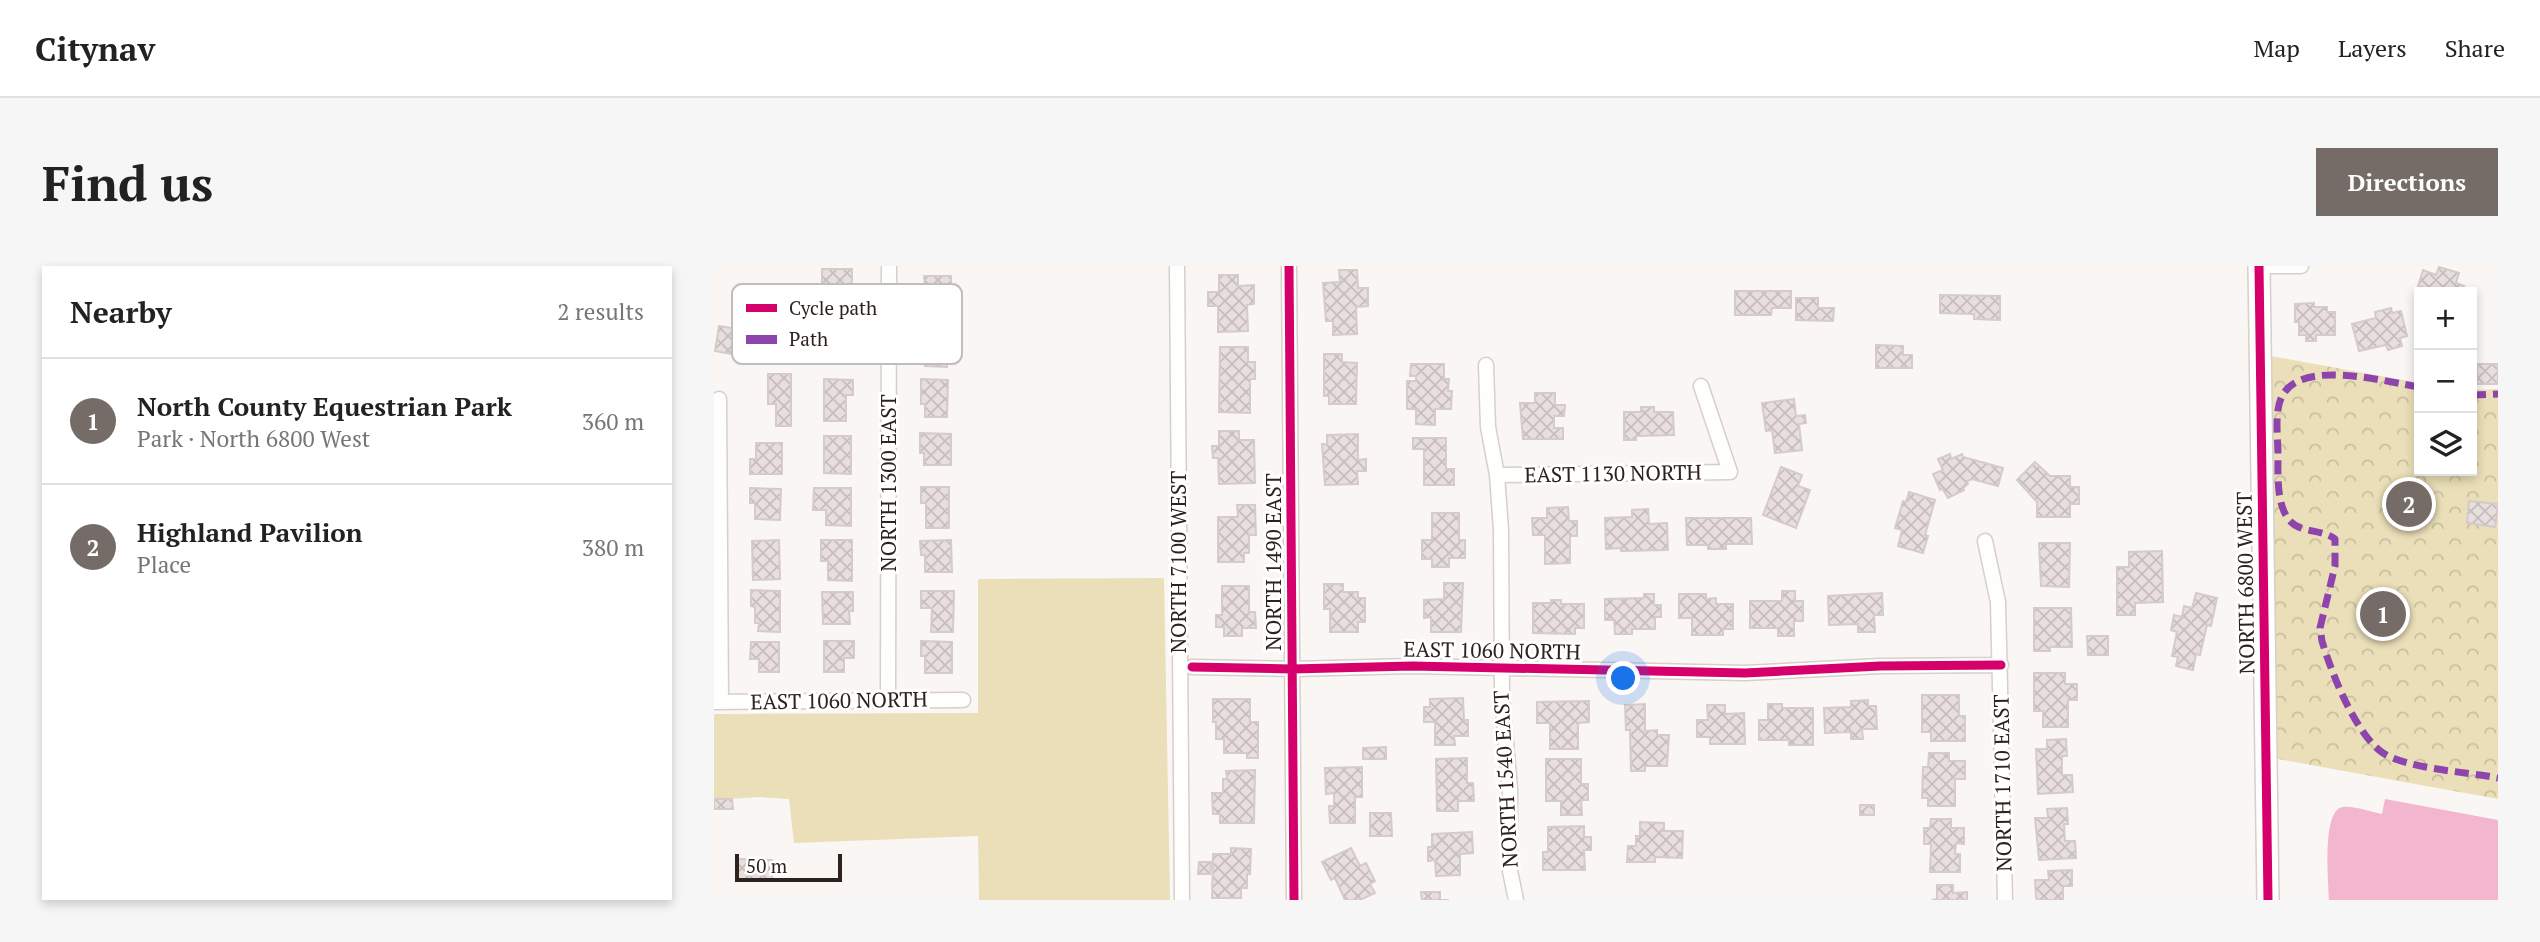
<!DOCTYPE html>
<html lang="en">
<head>
<meta charset="utf-8">
<style>
  :root { --surface:#fff; --page:#f6f6f6; --text:#222; --muted:#767676; --line:#e0e0e0; --accent:#756c68 }
  body { margin:0; font-family:"PT Serif",serif; background:var(--page); color:var(--text) }
  .controls { position:absolute; right:21px; top:21px; display:grid; overflow:hidden; border-radius:0px; box-shadow:0 4px 10px #0003 }
  .controls button { width:63px; height:63px; display:grid; place-items:center; padding:0; border:0; border-bottom:2px solid var(--line); background:var(--surface); color:var(--text); font:35px sans-serif }
  .scale { position:absolute; left:21px; bottom:18px; width:107px; box-sizing:border-box; padding-left:7px; border:4px solid #2e221d; border-top:0; font-size:19px; line-height:24px; white-space:nowrap; color:#2e221d; -webkit-text-stroke:5px #fff; paint-order:stroke }
  .you { position:absolute; left:910px; top:413px; width:24px; height:24px; margin:-18px; border:5px solid #fff; border-radius:50%; background:#1a73e8; box-shadow:0 0 0 10px #1a73e833 }
  .badge { display:grid; place-items:center; width:46px; height:46px; border-radius:50%; background:var(--accent); color:#fff; font-size:23px; font-weight:700 }
  .pin { position:absolute; translate:-50% -50%; border:4px solid #fff; box-shadow:0 2px 7px #0006 }
  .list { margin:0; padding:0; list-style:none }
  h2 { display:flex; justify-content:space-between; align-items:center; height:91px; margin:0; padding:0 28px; font-size:30px }
  h2 small { font-size:23px; font-weight:400; color:var(--muted) }
  .list li { display:grid; grid-template-columns:46px 1fr auto; gap:21px; align-items:center; box-sizing:border-box; height:126px; padding:0 28px; border-top:2px solid var(--line) }
  .list b { display:block; font-size:26px; white-space:nowrap }
  .list p { margin:0; font-size:23px; white-space:nowrap; color:var(--muted) }
  .list em { font-size:23px; font-style:normal; color:var(--muted) }
  .icon { flex:none; width:38px; height:38px; fill:none; stroke:currentColor; stroke-width:2; stroke-linecap:round; stroke-linejoin:round }
  .map { position:relative; flex:none; width:1784px; height:634px; overflow:hidden; border-radius:0px }
  header { display:flex; align-items:center; gap:42px; box-sizing:border-box; height:98px; padding:0 35px; background:var(--surface); border-bottom:2px solid var(--line) }
  header strong { font-size:33px }
  nav { display:flex; gap:38px; margin-inline-start:auto; font-size:24px }
  .intro { display:flex; align-items:center; justify-content:space-between; box-sizing:border-box; height:168px; padding:0 42px }
  h1 { margin:0; font-size:49px }
  .button { padding:18px 32px; border-radius:0px; background:var(--accent); color:#fff; font-size:24px; font-weight:700 }
  main { display:flex; gap:42px; padding:0 42px }
  aside { flex:1; background:var(--surface); border-radius:0px; box-shadow:0 4px 10px #0003 }
  .map>svg:first-child { display:block }
</style>
</head>
<body>
<header>
<strong>Citynav</strong>
<nav><a>Map</a><a>Layers</a><a>Share</a></nav>
</header>
<div class="intro"><h1>Find us</h1><a class="button">Directions</a></div>
<main>
<aside>
<h2>Nearby<small>2 results</small></h2>
<ul class="list">
<li><span class="badge">1</span><div><b>North County Equestrian Park</b><p>Park · North 6800 West</p></div><em>360 m</em></li>
<li><span class="badge">2</span><div><b>Highland Pavilion</b><p>Place</p></div><em>380 m</em></li>
</ul>
</aside>
<div class="map">
<svg width="1784" height="634" viewBox="0 0 1784 634">
  <defs>
    <pattern id="forest-crowns" width="20" height="18" patternUnits="userSpaceOnUse" patternTransform="scale(1.75)"><rect width="20" height="18" fill="#eadfb8"/><path d="M2 6a3 3 0 1 1 6 0M12 15a3 3 0 1 1 6 0" fill="none" stroke="#c9bf9e"/></pattern>
    <pattern id="building-cross-hatch" width="8" height="8" patternUnits="userSpaceOnUse" patternTransform="scale(1.75)"><rect width="8" height="8" fill="#e7dedd"/><path d="M0 0l8 8M0 8l8-8" fill="none" stroke="#c6bebd"/></pattern>
  </defs>
  <rect width="100%" height="100%" fill="#faf6f4"/>
  <!-- grass -->
  <path fill="#eadfb8" d="M450,312L456,634H265L264,570L80,577L75,533L45,531L0,534V448L264,447V313Z"/>
  <!-- forest -->
  <path fill="url(#forest-crowns)" d="M1557,90L1705,117V205H1758V124L1784,123V533L1553,491Z"/>
  <!-- water -->
  <path fill="#f2b6cf" d="M1671,533L1784,554V634H1615C1615,616 1607,544 1629,541C1638,539 1658,546 1668,548Z"/>
  <!-- building -->
  <path fill="url(#building-cross-hatch)" stroke="#d4cbca" stroke-width="2" d="M1725,1L1745,7L1742,17L1750,20L1747,26H1710L1711,22L1704,20L1709,4L1722,9Z
    M108,3H138V21H135V34H108Z
    M625,4H643L644,22H654V40L642,41L643,68L619,69V55H612L609,17L626,16Z
    M505,9H524V20L540,19V38L533,39L534,65L504,66V40H494V26H505Z
    M210,10H237V46L214,47Z
    M1021,25H1077V42H1058L1057,49H1021Z
    M1226,29L1286,30V54L1260,53V48L1226,47Z
    M1082,32H1104V42H1120L1119,55L1082,54Z
    M1600,37V41H1613V46H1621V69H1602V75H1592V69H1585V56H1581V38Z
    M1677,42L1678,47L1687,45L1693,70L1686,72L1688,80L1674,84L1672,79L1645,85L1638,58L1662,52L1661,46Z
    M5,60L43,66L38,92L1,85Z
    M206,60L234,61L233,101L211,100L212,77H206Z
    M1162,79L1189,80V89H1198V102H1162Z
    M506,81H534V96H541V113H536V147L505,146Z
    M610,88H628V96L643,97L642,138H615V130H610Z
    M697,98H730V113H735L734,125H738L737,143H721V159L702,158V143H693V115H702V110H696Z
    M1763,98H1784V118H1763Z
    M54,108H77V160H62V138H54Z
    M110,113L139,114V129H132V155H110Z
    M207,113L234,114L233,151H211V138H207Z
    M821,127H841V139H851L850,150H840V162H849V173H809L806,137H821Z
    M1080,133L1082,150L1091,149L1092,157L1085,158L1088,184L1061,187L1058,164L1052,165L1048,137Z
    M927,141H940V146H959L960,169L922,170V174H910V146H927Z
    M505,165H525V174H540L541,217L505,218L504,192H499L498,180H505Z
    M206,167L237,168V199H210V187H206Z
    M644,168V194L652,193V205H643L644,218L611,219L608,178H613V169Z
    M110,170H137V208L110,207Z
    M699,172H732V203H740V219H710V183H699Z
    M42,177H68V208H36V193H42Z
    M1236,188L1237,193L1248,188L1249,191L1289,202L1284,220L1258,213L1253,215L1254,218L1249,222L1250,224L1234,232L1228,222L1226,224L1219,208L1229,204L1224,193Z
    M1321,196L1336,210H1356V221H1365V238H1356V251H1323V236L1303,214Z
    M1067,201L1088,209L1084,220L1096,224L1082,262L1049,249Z
    M207,221H235V262H212V237H207Z
    M36,222L67,223L66,254L41,253V237H36Z
    M100,222H137V260L112,259V244H99Z
    M1683,224L1710,228L1707,251L1680,247Z
    M1195,226L1221,234L1211,269L1214,270L1209,287L1184,280L1188,264L1181,262L1189,235L1192,236Z
    M1755,235L1784,238L1781,261L1753,257Z
    M523,239H541L542,269H535V287H530V296H504V251H524Z
    M854,241L855,255H863V270H856V297L831,298V269H819L818,252H833V242Z
    M934,243L935,258L953,257L954,284L907,285V282L892,283L891,252L918,251V244Z
    M718,247H745V274H751V292H735V301H718V293H708V274H718Z
    M972,252H1037L1038,278H1012V283H994V279H973Z
    M65,274L66,313L39,314L38,275Z
    M107,274H138V315L114,314V295H107Z
    M237,274L238,306H211V289H207L206,275Z
    M1325,277H1356L1355,321L1327,320Z
    M1448,285L1449,336L1421,337V349H1403V301H1415V286Z
    M730,317H749L747,366H717V351L710,352V334L730,333Z
    M610,318H629V326H644V332H651V356H644V366H616V343H610Z
    M508,320H535V346H541L542,362H528V370H510V361H502V349H508Z
    M37,324L66,325V366L44,365L45,357H41V341L37,340Z
    M207,325H240L239,366H217L218,342H207Z
    M1068,325H1081V335H1089V355H1080V370H1064V362H1036V335H1068Z
    M108,326H139V345H135L136,358H109Z
    M1168,327L1169,349H1160L1161,366H1144V358L1115,359L1114,330Z
    M1482,327L1503,332L1497,360L1493,359L1486,389L1482,388L1479,404L1462,400L1464,391L1458,390L1463,366L1457,364L1460,349L1468,351L1470,340L1478,342Z
    M930,328H940V339H947V351H941V363H918V368H901L900,354H891V333L930,332Z
    M965,328H992V333L1002,332V338H1019V363H1009V369H978V352H965Z
    M837,334H847V338H870V362H861V368L819,367V337H837Z
    M1320,342H1357L1358,381H1336V385H1320Z
    M1373,370H1394V389H1374Z
    M110,375H140V392H130V406H110Z
    M207,375L238,376V407H211V390H207Z
    M37,376H65V406H45V393H36Z
    M1320,407H1351V418H1363V434H1354V461H1329V445H1320Z
    M1208,429H1245V450H1251V475H1217V466H1208Z
    M749,432L750,454H754V470H740L741,479H721V456H710V441H716V433Z
    M499,433H536V456H544V492H533V487H510V473H502V456H499Z
    M1154,434V440H1162L1163,463H1148L1149,473H1137V466L1111,467L1110,442L1137,441V435Z
    M875,435V456L864,457V483H836V457H823V436Z
    M931,438V465L943,464V469H955L953,500H931V505H917L916,464H912L911,439Z
    M1054,438H1068V442H1099V479H1075V474H1045V454H1054Z
    M993,439H1011V448L1030,447L1031,478H996V471H983V454H994Z
    M1352,473L1353,490H1348V509H1358L1359,526L1324,528L1322,483H1333V474Z
    M672,481V493H649V482Z
    M1215,487H1235V495H1251V513H1241V540H1214V532H1208L1209,501H1214Z
    M753,492V517H759L760,535H744V545H723L722,493Z
    M832,493H867V518H874V534H867L868,549H847V535H832Z
    M648,501V531H641V557H616L615,540H620V527L612,528L611,502Z
    M541,504L540,557H506V548H499L498,527H509V513H513L512,505Z
    M0,533H18L19,543H0Z
    M1146,539H1160V549H1146Z
    M1353,542L1354,558H1350L1351,575H1361L1362,592L1325,594L1321,552H1334L1333,543Z
    M656,547H677L678,570H656Z
    M1217,553H1237V562H1250V578L1242,577L1241,588H1246V606H1216L1217,578H1210V562H1216Z
    M926,556L950,557V565H969L968,592L941,591V596H913L914,580H922V570H926Z
    M870,560V571H877V584H870L871,604H829V586H834V561Z
    M758,566L759,587L746,588V609L722,610L721,594L714,595V581H718V568Z
    M517,582L537,583L536,608H533V622H527V632H498L499,588H517Z
    M637,582L646,600L652,597L661,615L656,618L661,627L646,634H631L621,612L617,614L608,596Z
    M24,593L58,594V615H24Z
    M485,596H497L496,608H484Z
    M1358,604V620H1349V634H1324L1322,632L1321,614H1335L1334,605Z
    M1223,619H1239V627L1253,626V634H1218L1223,633Z
    M707,626H726V634H735H708Z"/>
  <g fill="none" stroke-linecap="round" stroke-linejoin="round">
    <!-- street casing -->
    <g stroke="#d6cfcb" stroke-width="17">
      <path id="street" d="M463,0L468,634
        M575,0L580,634
        M1545,0H1587
        M772,99L774,161L783,209L787,264L788,430L796,523V605L802,634
        M5,133L7,436
        M783,209L1016,206L987,120
        M1271,275L1284,336L1291,634
        M478,401L578,403L698,400L1031,407L1166,400L1287,399
        M174,435L175,0
        M0,436L249,434"/>
    </g>
    <!-- secondary casing -->
    <g stroke="#d6cfcb" stroke-width="24">
      <path id="secondary" d="M1545,0L1554,634"/>
    </g>
    <!-- street -->
    <use href="#street" stroke="#fefefd" stroke-width="14"/>
    <!-- secondary -->
    <use href="#secondary" stroke="#fefefd" stroke-width="21"/>
    <!-- quiet -->
    <path stroke="#8e44ad" stroke-width="7" stroke-dasharray="14 7" stroke-linecap="butt" d="M1705,121C1672,116 1588,92 1568,130C1560,146 1564,172 1564,189C1564,209 1562,241 1577,256C1588,267 1608,263 1621,273V300L1606,362L1608,375C1617,406 1642,469 1669,487C1694,503 1754,506 1784,512
      M1758,129L1784,128"/>
    <!-- cycleway casing -->
    <g stroke="#fff" stroke-width="13">
      <path id="cycleway" d="M575,0L580,634
        M1545,0L1554,634
        M478,401L578,403L698,400L1031,407L1166,400L1287,399"/>
    </g>
    <!-- cycleway -->
    <use href="#cycleway" stroke="#d6006c" stroke-width="9"/>
  </g>
  <g text-anchor="middle" stroke-width="6" stroke-linejoin="round" paint-order="stroke">
    <!-- street labels -->
    <g font-size="21" fill="#2e221d" stroke="#fff">
      <text transform="translate(899 208) rotate(-1)" y="7">EAST 1130 NORTH</text>
      <text transform="translate(175 217) rotate(-90)" y="7">NORTH 1300 EAST</text>
      <text transform="translate(465 296) rotate(-90)" y="7">NORTH 7100 WEST</text>
      <text transform="translate(560 296) rotate(-90)" y="7">NORTH 1490 EAST</text>
      <text transform="translate(1532 317) rotate(-91)" y="7">NORTH 6800 WEST</text>
      <text transform="translate(778 385) rotate(1)" y="7">EAST 1060 NORTH</text>
      <text transform="translate(125 435) rotate(-1)" y="7">EAST 1060 NORTH</text>
      <text transform="translate(792 513) rotate(-93)" y="7">NORTH 1540 EAST</text>
      <text transform="translate(1289 517) rotate(-91)" y="7">NORTH 1710 EAST</text>
    </g>
  </g>
  <!-- legend -->
  <rect x="18" y="18" width="230" height="80" rx="10" fill="#fff" stroke="#c0bdbb" stroke-width="2"/>
  <rect x="32" y="38" width="31" height="8" fill="#d6006c"/>
  <rect x="32" y="69" width="31" height="9" fill="#8e44ad"/>
  <g font-size="19" fill="#2e221d">
    <text x="75" y="49">Cycle path</text>
    <text x="75" y="80">Path</text>
  </g>
</svg>
<div class="controls">
<button>+</button>
<button>−</button>
<button><svg class="icon" aria-label="layers" viewBox="0 0 24 24"><path d="M12 4l9 5-9 5-9-5zM3 14l9 5 9-5"/></svg></button>
</div>
<div class="scale">50 m</div>
<div class="you"></div>
<div class="pin badge" style="left:1669px;top:348px">1</div>
<div class="pin badge" style="left:1695px;top:238px">2</div>
</div>
</main>
</body>
</html>
